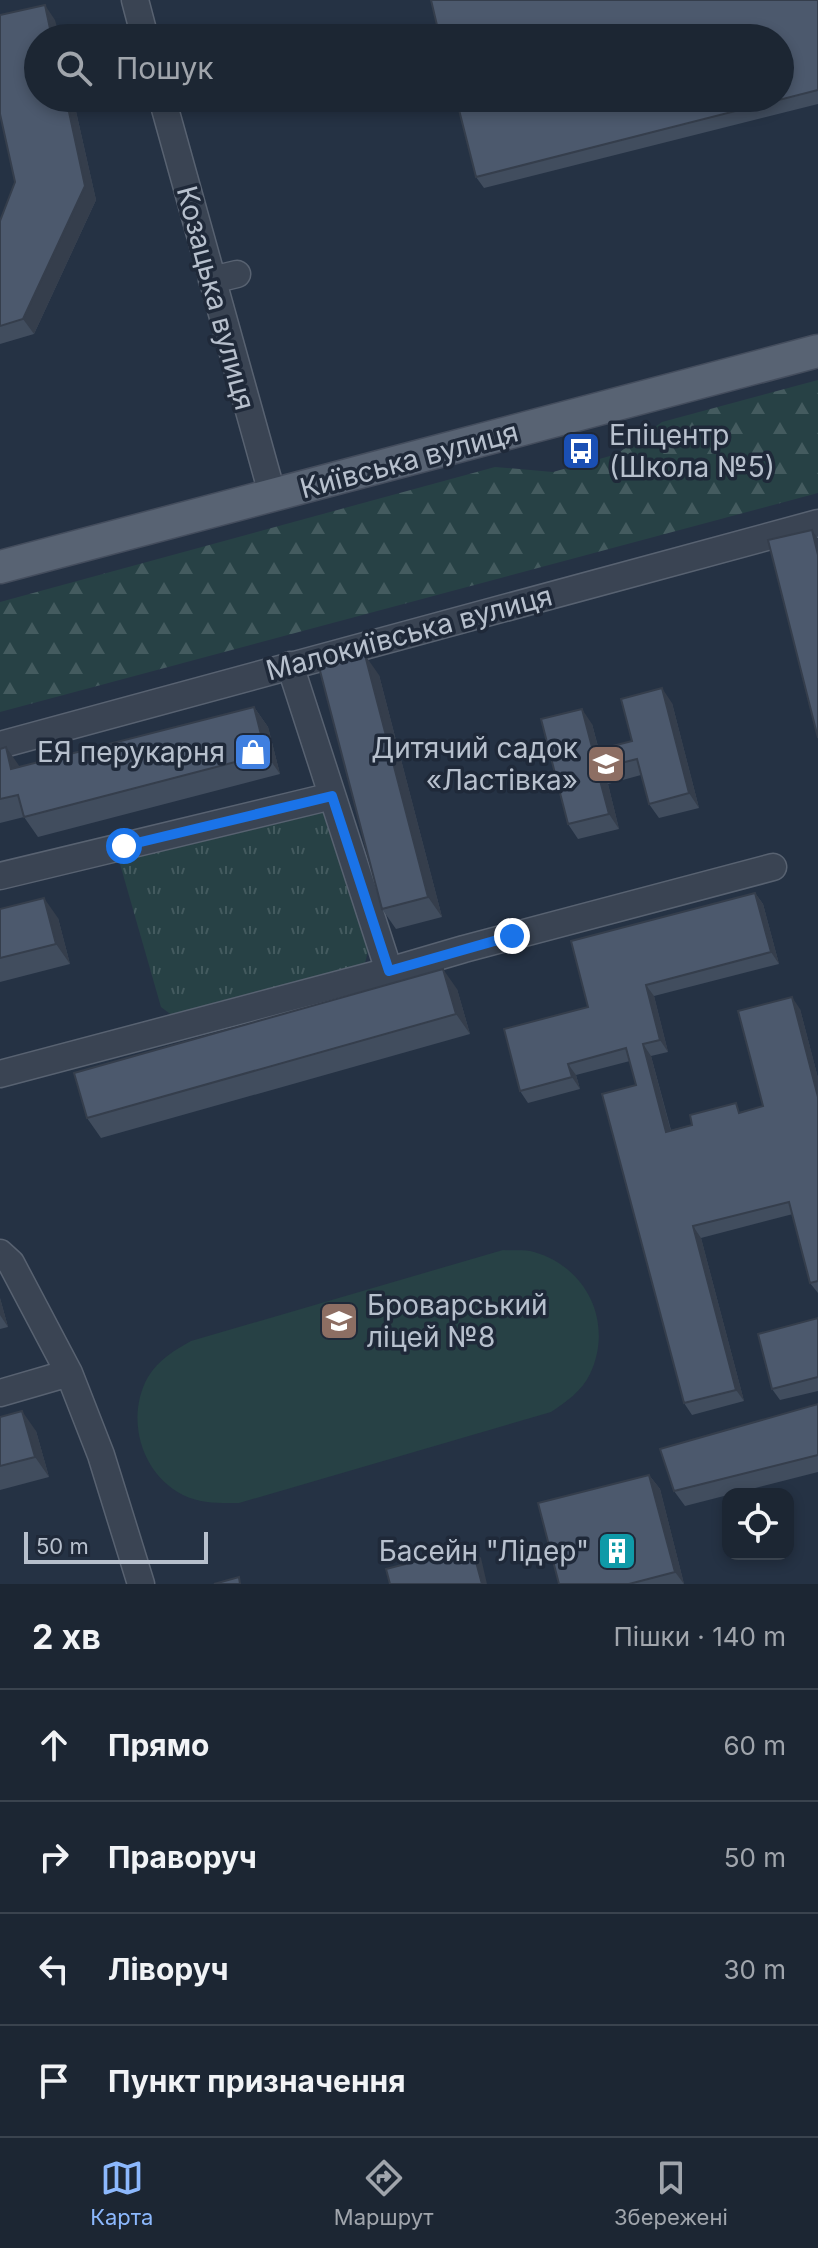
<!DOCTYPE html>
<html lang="uk">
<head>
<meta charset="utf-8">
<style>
  :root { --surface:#1c2633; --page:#29323f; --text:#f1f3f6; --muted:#a0a5ac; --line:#3a434e; --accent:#8cb8fd }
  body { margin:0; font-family:Inter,sans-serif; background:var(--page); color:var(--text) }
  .controls { position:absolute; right:24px; bottom:24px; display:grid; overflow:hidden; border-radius:16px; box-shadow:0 4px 12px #0003 }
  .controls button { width:72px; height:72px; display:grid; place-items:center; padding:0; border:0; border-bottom:2px solid var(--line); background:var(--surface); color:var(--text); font:40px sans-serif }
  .scale { position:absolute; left:24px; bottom:20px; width:184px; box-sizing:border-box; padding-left:8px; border:4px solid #b7c0cd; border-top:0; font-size:22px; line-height:28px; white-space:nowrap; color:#b7c0cd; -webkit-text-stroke:6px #1f2939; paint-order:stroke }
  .stop { position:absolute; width:24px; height:24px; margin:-18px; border:6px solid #1a73e8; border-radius:50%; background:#fff }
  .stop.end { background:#1a73e8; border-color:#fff; box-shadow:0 2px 8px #0008 }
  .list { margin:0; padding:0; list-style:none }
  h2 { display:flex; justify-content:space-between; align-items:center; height:104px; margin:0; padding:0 32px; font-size:34px }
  h2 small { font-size:26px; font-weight:400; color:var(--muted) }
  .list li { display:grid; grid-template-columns:52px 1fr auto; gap:24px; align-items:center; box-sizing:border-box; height:112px; padding:0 32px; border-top:2px solid var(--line) }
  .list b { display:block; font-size:30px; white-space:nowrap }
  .list em { font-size:26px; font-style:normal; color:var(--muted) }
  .icon { flex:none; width:44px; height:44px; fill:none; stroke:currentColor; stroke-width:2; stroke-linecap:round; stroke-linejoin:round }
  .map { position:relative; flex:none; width:818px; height:1584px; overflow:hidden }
  .search { position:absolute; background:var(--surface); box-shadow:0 4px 12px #0003; left:24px; right:24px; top:24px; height:88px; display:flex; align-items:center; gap:20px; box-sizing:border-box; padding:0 28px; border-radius:44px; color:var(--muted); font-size:30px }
  .sheet { height:552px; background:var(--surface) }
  nav { display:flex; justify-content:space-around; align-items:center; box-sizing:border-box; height:112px; border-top:2px solid var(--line); background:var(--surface); font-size:22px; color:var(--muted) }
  nav a { display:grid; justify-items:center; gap:4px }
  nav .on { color:var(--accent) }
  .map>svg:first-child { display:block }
</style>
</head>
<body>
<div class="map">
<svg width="818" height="1584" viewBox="0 0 818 1584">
  <defs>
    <pattern id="forest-firs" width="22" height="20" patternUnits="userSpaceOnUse" patternTransform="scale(2)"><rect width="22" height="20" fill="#274145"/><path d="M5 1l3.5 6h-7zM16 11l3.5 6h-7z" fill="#445b5f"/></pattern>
    <pattern id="park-tufts" width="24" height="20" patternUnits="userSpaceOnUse" patternTransform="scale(2)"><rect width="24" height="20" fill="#274145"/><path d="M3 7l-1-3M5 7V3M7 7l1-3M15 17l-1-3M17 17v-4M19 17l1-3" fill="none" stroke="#445b5f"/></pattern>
  </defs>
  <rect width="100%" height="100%" fill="#253244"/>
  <!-- grass -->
  <path fill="#274145" d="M503,1250C513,1251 524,1249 534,1252C587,1267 614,1323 590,1374C582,1391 566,1402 551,1412L239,1503C220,1503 201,1504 183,1495C141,1474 125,1418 148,1377C158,1360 175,1350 191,1341Z"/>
  <!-- forest -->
  <path fill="url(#forest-firs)" d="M818,380V493L0,712V602L495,467L553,472L617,454L662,422Z"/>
  <!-- park -->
  <path fill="url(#park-tufts)" d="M320,805L329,813L370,944L365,963L173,1016L161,1007L118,857Z"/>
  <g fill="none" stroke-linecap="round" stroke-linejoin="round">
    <!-- minor casing -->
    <g stroke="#586271" stroke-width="29">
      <path id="minor" d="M135,0L145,38
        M162,98L273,497
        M212,280L237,274
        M0,745L818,523
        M0,876L332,796
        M389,971L464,949L773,867
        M0,1074L389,971L290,665
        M0,1253L11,1263L69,1373L101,1455L141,1584
        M0,1393L69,1373"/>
    </g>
    <!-- major casing -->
    <g stroke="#444d5d" stroke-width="35">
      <path id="major" d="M0,567L818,351"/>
    </g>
    <!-- minor -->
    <use href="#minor" stroke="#3a4453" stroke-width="26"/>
    <!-- major -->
    <use href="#major" stroke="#586373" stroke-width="32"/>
  </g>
  <!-- wall -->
  <path fill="#414d5e" d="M818,0V104L484,188L476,177Z
    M55,20L38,98H73L96,200L34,334L0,344V221L15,182Z
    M379,675L442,917L396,929L382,909Z
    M672,703L699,808L659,818L649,804L641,775L608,784L619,829L578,839L568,824L592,724L599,750L632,741Z
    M254,707L268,727L280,774L38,837L24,817L0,823V749L20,767Z
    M755,893L763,904L779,964L654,996L668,1052L651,1056L671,1130L763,1106L800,1009L818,1078V1293L810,1283L793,1214L701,1238L744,1401L692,1415L684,1403L636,1085L630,1061L576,1075L580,1089L528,1103L520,1091L588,1007Z
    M0,909L58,918L70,964L0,982Z
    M457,989L470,1034L101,1138L87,1118Z
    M0,1298L8,1327L0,1329Z
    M818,1318V1391L780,1400L772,1389Z
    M818,1404V1472L685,1506L674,1491Z
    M0,1417L36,1431L49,1477L0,1490Z
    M649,1475L660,1489L684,1584H559Z"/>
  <!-- shaded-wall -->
  <path fill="#353e4c" d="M45,5L55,20L60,38H52Z
    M66,98H73L96,200L34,334L23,319Z
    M812,530L818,539V555Z
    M365,655L379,675L442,917L428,897Z
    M662,688L672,703L699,808L689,793Z
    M254,707L268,727L280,774L266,754Z
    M582,709L592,724L603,766L593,751Z
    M6,747L20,767L11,769Z
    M597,769L608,784L619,829L609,814Z
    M755,893L763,904L779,964L771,952Z
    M44,898L58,918L70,964L56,944Z
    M443,969L457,989L470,1034L456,1014Z
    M646,985L654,996L668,1052L660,1040Z
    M792,997L800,1009L818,1078V1097Z
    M643,1044L651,1056L674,1143L666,1132Z
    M568,1064L576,1075L580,1089L572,1077Z
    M693,1226L701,1238L744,1401L736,1390Z
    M0,1298L8,1327L0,1315Z
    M22,1411L36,1431L49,1477L35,1457Z
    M649,1475L660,1489L684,1584L675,1572Z
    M472,1547L481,1558L487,1584H482Z"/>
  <!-- building -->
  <path fill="#4c596d" stroke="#353e4c" stroke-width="2" d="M431,0H818V90L476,177L456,98H780V38H440Z
    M45,5L52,38H38V98H66L85,186L23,319L0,326V221L15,182L0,114V15Z
    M812,530L818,555V738L768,540Z
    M365,655L428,897L382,909L319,667Z
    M662,688L689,793L649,804L637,759L597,769L609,814L568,824L541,719L582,709L593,751L632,741L621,699Z
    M254,707L266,754L24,817L18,795L0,799V749L6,747L11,769Z
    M755,893L771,952L646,985L660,1040L643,1044L666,1132L692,1125L690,1115L736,1103L739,1113L763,1106L738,1011L792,997L818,1097V1281L810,1283L789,1202L693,1226L736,1390L684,1403L602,1094L636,1085L626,1048L568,1064L572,1077L520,1091L504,1029L588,1007L571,941Z
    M44,898L56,944L0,958V909Z
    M443,969L456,1014L87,1118L74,1073Z
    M818,1318V1377L772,1389L758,1334Z
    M818,1404V1455L674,1491L660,1449Z
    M22,1411L35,1457L0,1466V1417Z
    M649,1475L675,1572L629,1584H559L538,1503Z
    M472,1547L482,1584H390L386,1569Z
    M239,1577L240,1584H214Z"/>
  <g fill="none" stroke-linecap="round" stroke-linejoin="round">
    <!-- route -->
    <path stroke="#1a73e8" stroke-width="10" d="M124,846L332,796L389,971L512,936"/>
  </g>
  <!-- icons -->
  <defs>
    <g id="bus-square" transform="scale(2)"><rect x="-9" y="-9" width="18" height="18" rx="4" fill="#1a4fb4" stroke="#1f2939"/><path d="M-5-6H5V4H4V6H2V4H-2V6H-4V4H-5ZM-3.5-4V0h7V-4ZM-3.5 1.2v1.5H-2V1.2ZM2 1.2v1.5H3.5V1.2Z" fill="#fff"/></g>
    <g id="shop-square" transform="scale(2)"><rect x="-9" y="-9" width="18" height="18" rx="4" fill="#3f7fe0" stroke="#1f2939"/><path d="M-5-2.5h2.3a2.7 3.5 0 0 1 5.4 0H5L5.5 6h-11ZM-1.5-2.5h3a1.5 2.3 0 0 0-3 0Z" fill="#fff"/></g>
    <g id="school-square" transform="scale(2)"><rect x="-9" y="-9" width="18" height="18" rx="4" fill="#8d6e63" stroke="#1f2939"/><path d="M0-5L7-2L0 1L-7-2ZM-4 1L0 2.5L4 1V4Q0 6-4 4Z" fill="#fff"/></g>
    <g id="building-square" transform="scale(2)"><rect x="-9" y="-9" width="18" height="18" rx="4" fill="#0f9aa8" stroke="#1f2939"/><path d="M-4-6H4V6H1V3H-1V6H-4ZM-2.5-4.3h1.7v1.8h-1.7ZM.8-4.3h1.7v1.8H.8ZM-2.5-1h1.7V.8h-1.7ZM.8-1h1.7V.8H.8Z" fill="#fff"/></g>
  </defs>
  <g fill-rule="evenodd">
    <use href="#bus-square" x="581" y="451"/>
    <use href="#shop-square" x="253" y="752"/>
    <use href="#school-square" x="606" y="764"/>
    <use href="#school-square" x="339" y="1321"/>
    <use href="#building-square" x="617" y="1551"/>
  </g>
  <g text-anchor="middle" stroke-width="7" stroke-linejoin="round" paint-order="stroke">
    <!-- street labels -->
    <g font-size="28" fill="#b7c0cd" stroke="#1f2939">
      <text transform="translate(216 298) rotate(75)" y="10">Козацька вулиця</text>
      <text transform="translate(409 460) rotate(-15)" y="10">Київська вулиця</text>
      <text transform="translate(409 633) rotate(-15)" y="10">Малокиївська вулиця</text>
    </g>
    <!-- poi labels -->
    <g font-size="28" fill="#b7c0cd" stroke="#1f2939" text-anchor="end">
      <text x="609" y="445" text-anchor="start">Епіцентр<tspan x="609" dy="32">(Школа №5)</tspan></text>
      <text x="578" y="758">Дитячий садок<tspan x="578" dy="32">«Ластівка»</tspan></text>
      <text x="225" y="762">ЕЯ перукарня</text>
      <text x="367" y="1315" text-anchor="start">Броварський<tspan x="367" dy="32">ліцей №8</tspan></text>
      <text x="589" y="1561">Басейн "Лідер"</text>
    </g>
  </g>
</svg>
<div class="controls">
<button><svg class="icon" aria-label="locate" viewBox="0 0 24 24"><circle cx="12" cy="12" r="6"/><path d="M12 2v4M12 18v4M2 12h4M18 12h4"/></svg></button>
</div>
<div class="scale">50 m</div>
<div class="stop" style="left:124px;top:846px"></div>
<div class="stop end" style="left:512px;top:936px"></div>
<div class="search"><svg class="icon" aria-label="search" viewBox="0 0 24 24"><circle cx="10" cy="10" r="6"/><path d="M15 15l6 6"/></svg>Пошук</div>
</div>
<section class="sheet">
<h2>2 хв<small>Пішки · 140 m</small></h2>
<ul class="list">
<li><svg class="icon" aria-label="ahead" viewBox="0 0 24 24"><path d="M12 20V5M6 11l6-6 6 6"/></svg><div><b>Прямо</b></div><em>60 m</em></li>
<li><svg class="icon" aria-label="right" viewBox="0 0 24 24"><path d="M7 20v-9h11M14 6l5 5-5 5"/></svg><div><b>Праворуч</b></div><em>50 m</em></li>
<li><svg class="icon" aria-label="left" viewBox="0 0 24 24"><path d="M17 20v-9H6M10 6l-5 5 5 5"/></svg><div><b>Ліворуч</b></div><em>30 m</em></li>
<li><svg class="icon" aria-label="arrive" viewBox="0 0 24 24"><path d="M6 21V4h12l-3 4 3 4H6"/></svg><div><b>Пункт призначення</b></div></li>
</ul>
</section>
<nav>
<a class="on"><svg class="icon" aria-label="map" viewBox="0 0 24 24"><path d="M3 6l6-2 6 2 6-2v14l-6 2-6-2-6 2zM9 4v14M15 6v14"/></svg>Карта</a>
<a><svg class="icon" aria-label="directions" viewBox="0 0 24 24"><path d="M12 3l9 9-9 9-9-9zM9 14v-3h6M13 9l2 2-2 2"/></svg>Маршрут</a>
<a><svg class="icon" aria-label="saved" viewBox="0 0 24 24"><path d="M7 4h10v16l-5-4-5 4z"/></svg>Збережені</a>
</nav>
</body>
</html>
